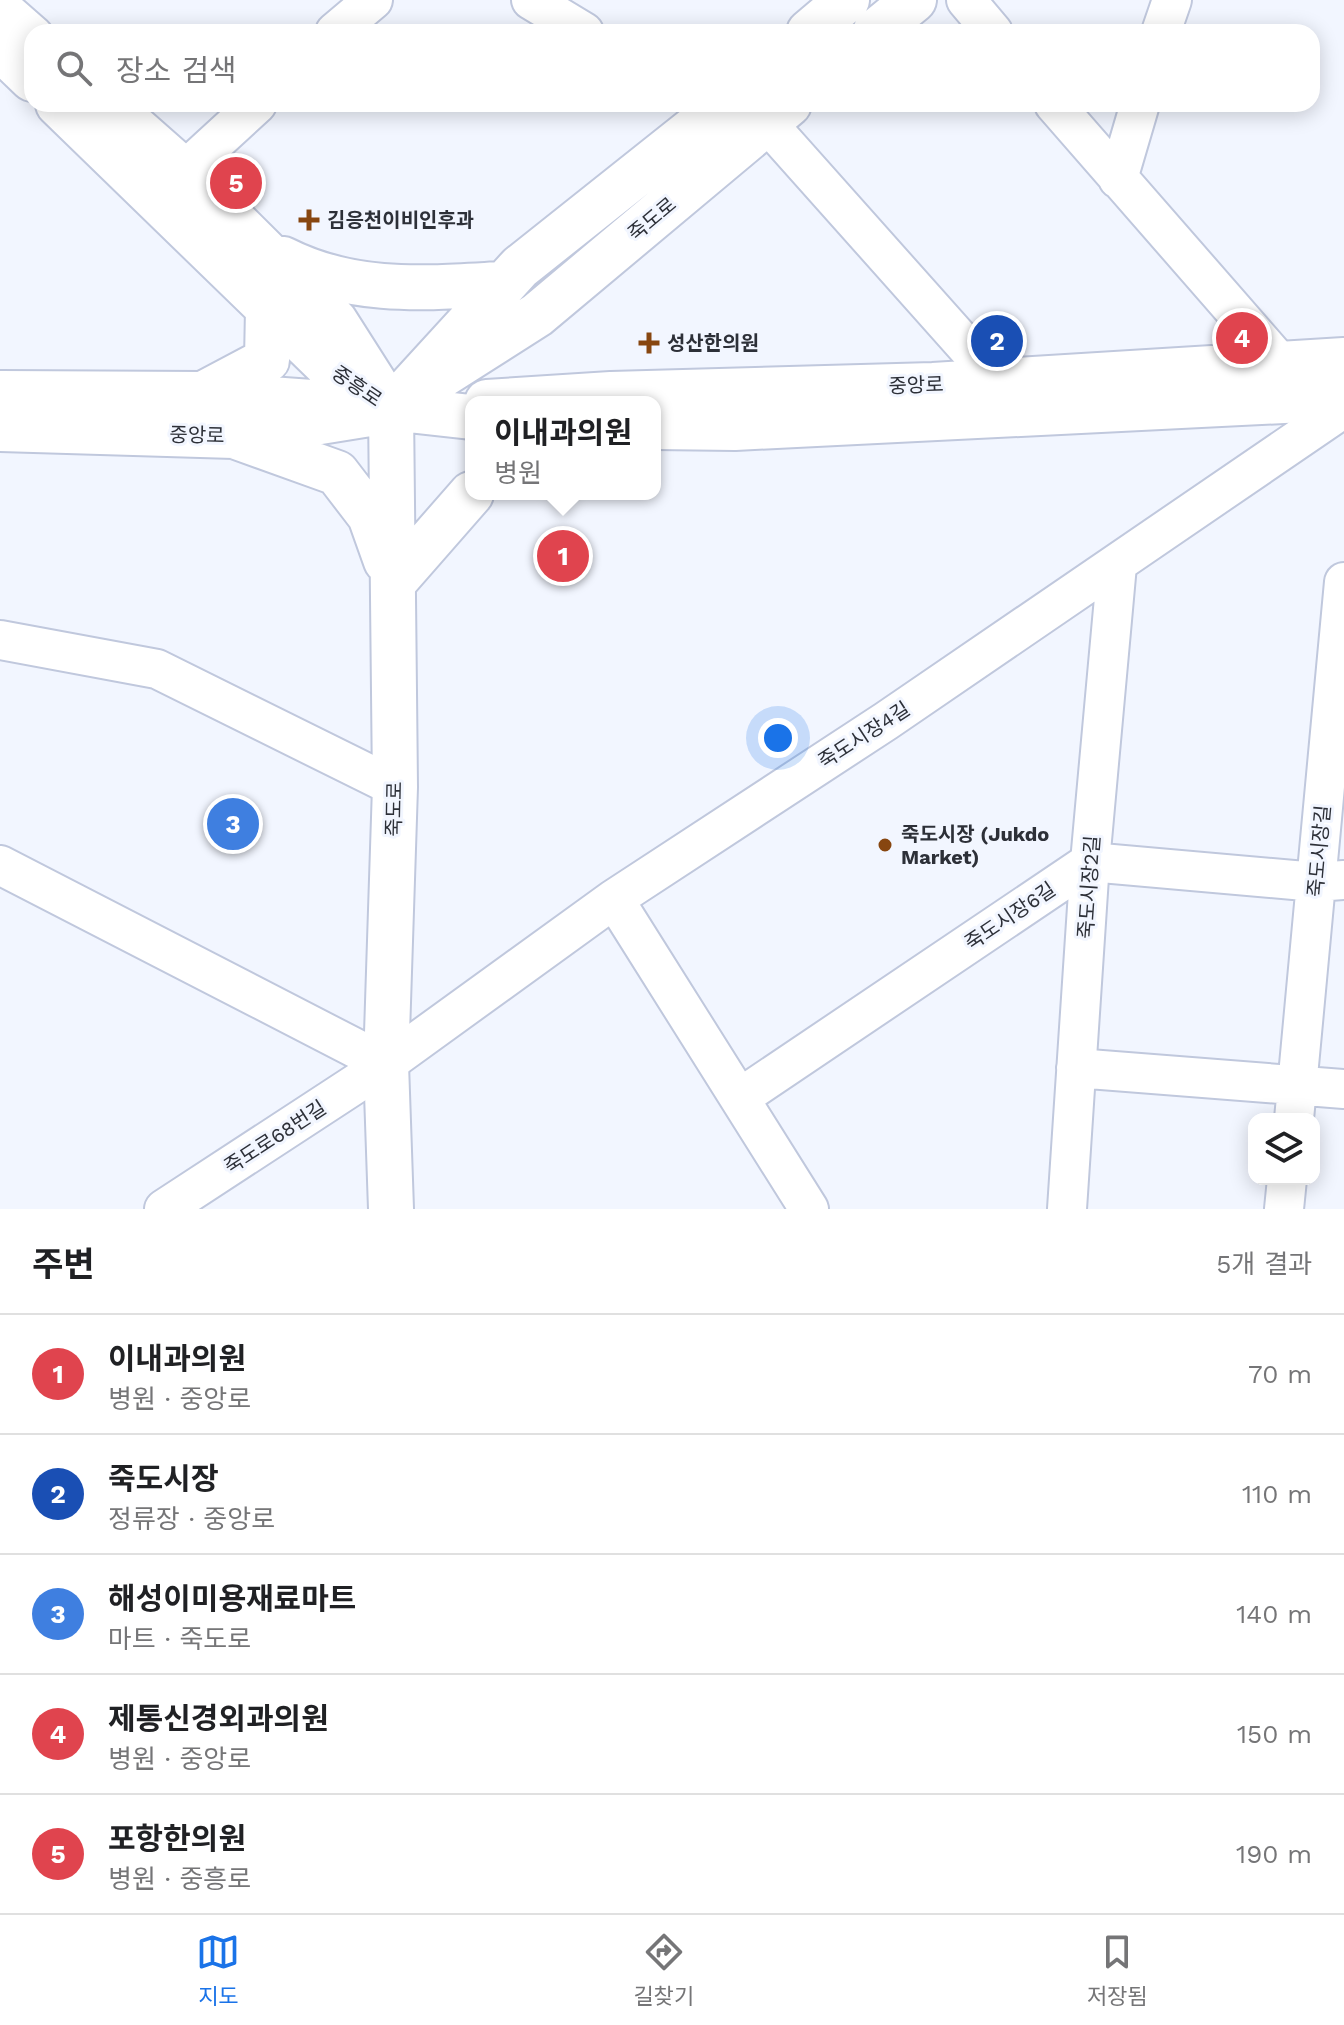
<!DOCTYPE html>
<html lang="ko">
<head>
<meta charset="utf-8">
<style>
  :root { --surface:#fff; --page:#f6f6f6; --text:#202124; --muted:#757577; --line:#e0e0e0; --accent:#1a73e8 }
  body { margin:0; font-family:"Work Sans","Noto Sans KR",sans-serif; background:var(--page); color:var(--text) }
  .controls { position:absolute; right:24px; bottom:24px; display:grid; overflow:hidden; border-radius:16px; box-shadow:0 4px 20px #0003 }
  .controls button { width:72px; height:72px; display:grid; place-items:center; padding:0; border:0; border-bottom:2px solid var(--line); background:var(--surface); color:var(--text); font:40px sans-serif }
  .you { position:absolute; left:778px; top:738px; width:28px; height:28px; margin:-20px; border:6px solid #fff; border-radius:50%; background:#1a73e8; box-shadow:0 0 0 12px #1a73e833 }
  .badge { display:grid; place-items:center; width:52px; height:52px; border-radius:50%; background:var(--accent); color:#fff; font-size:26px; font-weight:700 }
  .pin { position:absolute; translate:-50% -50%; border:4px solid #fff; box-shadow:0 2px 8px #0006 }
  .popup { position:absolute; left:465px; top:396px; width:196px; height:104px; box-sizing:border-box; display:grid; place-content:center; border-radius:16px; background:var(--surface); filter:drop-shadow(0 2px 6px #0005); font-size:26px; white-space:nowrap; color:var(--muted) }
  .popup b { font-size:30px; color:var(--text) }
  .popup::after { content:''; position:absolute; left:50%; top:100%; margin-left:-16px; border:16px solid transparent; border-top-color:var(--surface) }
  .list { margin:0; padding:0; list-style:none }
  h2 { display:flex; justify-content:space-between; align-items:center; height:104px; margin:0; padding:0 32px; font-size:34px }
  h2 small { font-size:26px; font-weight:400; color:var(--muted) }
  .list li { display:grid; grid-template-columns:52px 1fr auto; gap:24px; align-items:center; box-sizing:border-box; height:120px; padding:0 32px; border-top:2px solid var(--line) }
  .list b { display:block; font-size:30px; white-space:nowrap }
  .list p { margin:0; font-size:26px; white-space:nowrap; color:var(--muted) }
  .list em { font-size:26px; font-style:normal; color:var(--muted) }
  .icon { flex:none; width:44px; height:44px; fill:none; stroke:currentColor; stroke-width:2; stroke-linecap:round; stroke-linejoin:round }
  .map { position:relative; flex:none; width:1344px; height:1209px; overflow:hidden }
  .search { position:absolute; background:var(--surface); box-shadow:0 4px 20px #0003; left:24px; right:24px; top:24px; height:88px; display:flex; align-items:center; gap:20px; box-sizing:border-box; padding:0 28px; border-radius:24px; color:var(--muted); font-size:30px }
  .sheet { height:704px; background:var(--surface) }
  nav { display:flex; justify-content:space-around; align-items:center; box-sizing:border-box; height:112px; border-top:2px solid var(--line); background:var(--surface); font-size:22px; color:var(--muted) }
  nav a { display:grid; justify-items:center; gap:4px }
  nav .on { color:var(--accent) }
  .map>svg:first-child { display:block }
</style>
</head>
<body>
<div class="map">
<svg width="1344" height="1209" viewBox="0 0 1344 1209">
  <rect width="100%" height="100%" fill="#f2f6ff"/>
  <g fill="none" stroke-linecap="round" stroke-linejoin="round">
    <!-- minor casing -->
    <g stroke="#c0c8dd" stroke-width="42">
      <path id="minor" d="M531,0L584,32
        M966,0L993,32
        M335,32L373,0
        M1161,32L1172,0
        M1054,104L1281,364
        M767,123L997,381
        M184,171L257,104
        M1118,179L1140,104
        M0,640L157,669L395,787
        M0,865L386,1064
        M614,899L809,1209
        M1076,1068L1344,1089
        M741,1097L1090,862L1316,882L1344,880
        M1294,1119L1344,582
        M164,1209L386,1064L614,899L886,721L1344,408
        M1067,1209L1090,862L1117,565
        M1284,1209L1287,1179"/>
    </g>
    <!-- major casing -->
    <g stroke="#c0c8dd" stroke-width="48">
      <path id="major" d="M0,10L32,38
        M809,32L847,0
        M875,32L914,0
        M0,48L32,79
        M58,104L339,377L391,408
        M108,104L184,171L335,321L384,398
        M283,259C354,295 425,288 502,284
        M438,378L537,315L789,104
        M0,393L203,394L325,403
        M203,394L267,360L268,309
        M487,402L611,394L933,385L1344,360
        M390,408L471,417
        M655,427L735,428L1344,398
        M0,429L234,436L419,406
        M234,436L337,473L370,516L386,561
        M394,582L471,494
        M391,1209L386,1064L395,787L391,408L520,267L725,104"/>
    </g>
    <!-- minor -->
    <use href="#minor" stroke="#fff" stroke-width="38"/>
    <!-- major -->
    <use href="#major" stroke="#fff" stroke-width="44"/>
  </g>
  <!-- markers -->
  <g fill="#874610" stroke="#f2f6ff" stroke-width="3">
    <path d="M305 208h8v8h8v8h-8v8h-8v-8h-8v-8h8z"/>
    <path d="M645 331h8v8h8v8h-8v8h-8v-8h-8v-8h8z"/>
    <circle cx="885" cy="845" r="8"/>
  </g>
  <g text-anchor="middle" stroke-width="6" stroke-linejoin="round" paint-order="stroke">
    <!-- street labels -->
    <g font-size="20" fill="#2d3038" stroke="#f2f6ff">
      <text transform="translate(652 219) rotate(-40)" y="7">죽도로</text>
      <text transform="translate(916 385) rotate(-2)" y="7">중앙로</text>
      <text transform="translate(357 386) rotate(34)" y="7">중흥로</text>
      <text transform="translate(197 435) rotate(1)" y="7">중앙로</text>
      <text transform="translate(864 735) rotate(-33)" y="7">죽도시장4길</text>
      <text transform="translate(394 809) rotate(-89)" y="7">죽도로</text>
      <text transform="translate(1319 851) rotate(-85)" y="7">죽도시장길</text>
      <text transform="translate(1089 887) rotate(-86)" y="7">죽도시장2길</text>
      <text transform="translate(1010 916) rotate(-34)" y="7">죽도시장6길</text>
      <text transform="translate(275 1137) rotate(-33)" y="7">죽도로68번길</text>
    </g>
    <!-- poi labels -->
    <g font-size="20" font-weight="bold" fill="#2d3038" stroke="#f2f6ff" text-anchor="start">
      <text x="327" y="227">김응천이비인후과</text>
      <text x="667" y="350">성산한의원</text>
      <text x="901" y="841">죽도시장 (Jukdo<tspan x="901" dy="23">Market)</tspan></text>
    </g>
  </g>
</svg>
<div class="controls">
<button><svg class="icon" aria-label="layers" viewBox="0 0 24 24"><path d="M12 4l9 5-9 5-9-5zM3 14l9 5 9-5"/></svg></button>
</div>
<div class="you"></div>
<div class="pin badge" style="left:563px;top:556px;background:#e0444e">1</div>
<div class="popup"><b>이내과의원</b>병원</div>
<div class="pin badge" style="left:997px;top:341px;background:#1a4fb4">2</div>
<div class="pin badge" style="left:233px;top:824px;background:#3f7fe0">3</div>
<div class="pin badge" style="left:1242px;top:338px;background:#e0444e">4</div>
<div class="pin badge" style="left:236px;top:183px;background:#e0444e">5</div>
<div class="search"><svg class="icon" aria-label="search" viewBox="0 0 24 24"><circle cx="10" cy="10" r="6"/><path d="M15 15l6 6"/></svg>장소 검색</div>
</div>
<section class="sheet">
<h2>주변<small>5개 결과</small></h2>
<ul class="list">
<li><span class="badge" style="background:#e0444e">1</span><div><b>이내과의원</b><p>병원 · 중앙로</p></div><em>70 m</em></li>
<li><span class="badge" style="background:#1a4fb4">2</span><div><b>죽도시장</b><p>정류장 · 중앙로</p></div><em>110 m</em></li>
<li><span class="badge" style="background:#3f7fe0">3</span><div><b>해성이미용재료마트</b><p>마트 · 죽도로</p></div><em>140 m</em></li>
<li><span class="badge" style="background:#e0444e">4</span><div><b>제통신경외과의원</b><p>병원 · 중앙로</p></div><em>150 m</em></li>
<li><span class="badge" style="background:#e0444e">5</span><div><b>포항한의원</b><p>병원 · 중흥로</p></div><em>190 m</em></li>
</ul>
</section>
<nav>
<a class="on"><svg class="icon" aria-label="map" viewBox="0 0 24 24"><path d="M3 6l6-2 6 2 6-2v14l-6 2-6-2-6 2zM9 4v14M15 6v14"/></svg>지도</a>
<a><svg class="icon" aria-label="directions" viewBox="0 0 24 24"><path d="M12 3l9 9-9 9-9-9zM9 14v-3h6M13 9l2 2-2 2"/></svg>길찾기</a>
<a><svg class="icon" aria-label="saved" viewBox="0 0 24 24"><path d="M7 4h10v16l-5-4-5 4z"/></svg>저장됨</a>
</nav>
</body>
</html>
